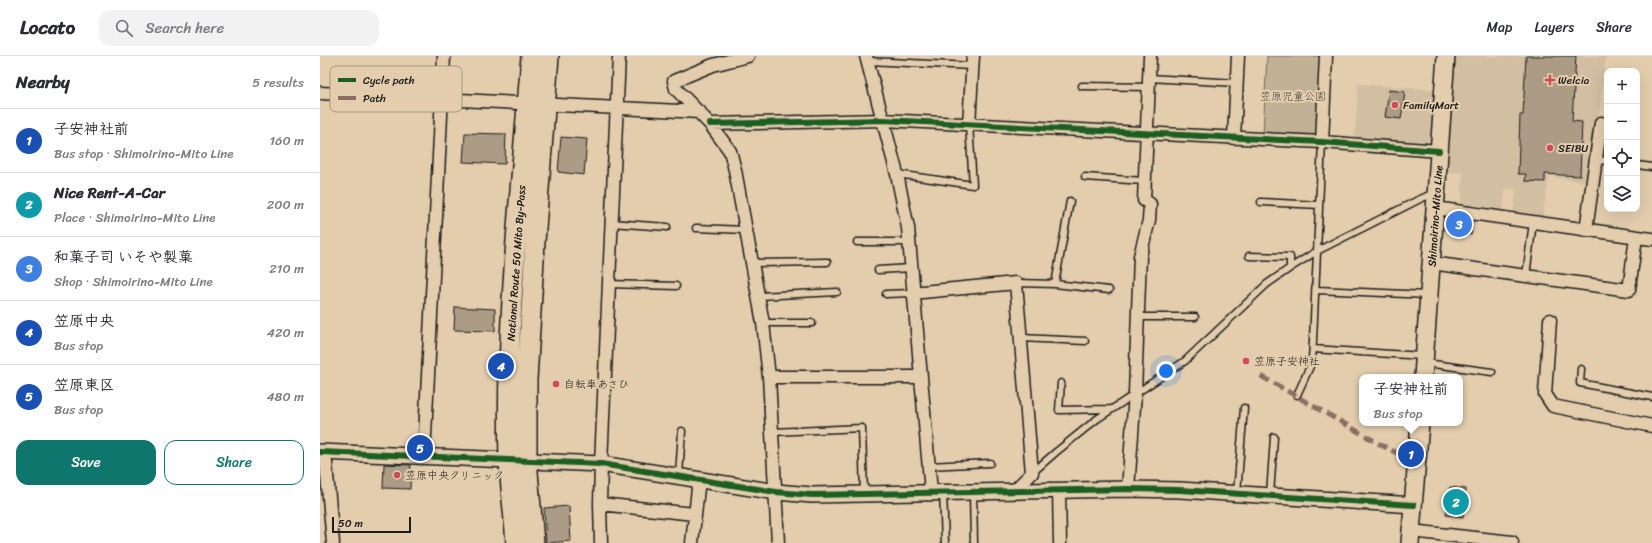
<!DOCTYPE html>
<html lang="en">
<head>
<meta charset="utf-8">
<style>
  :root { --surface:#fff; --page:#f2f2f3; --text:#2b2b33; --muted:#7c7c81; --line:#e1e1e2; --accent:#0f766e }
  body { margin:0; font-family:Sriracha,"Klee One",sans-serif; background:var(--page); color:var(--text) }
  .controls { position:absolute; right:12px; top:12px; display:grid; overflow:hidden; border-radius:8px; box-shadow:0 4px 16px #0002 }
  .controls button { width:36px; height:36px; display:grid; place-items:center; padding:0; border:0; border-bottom:1px solid var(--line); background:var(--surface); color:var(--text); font:20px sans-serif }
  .scale { position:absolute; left:12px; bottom:10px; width:79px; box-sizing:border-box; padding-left:4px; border:2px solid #1c1c1c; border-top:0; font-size:11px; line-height:14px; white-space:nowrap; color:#1c1c1c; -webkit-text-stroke:3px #e3cdad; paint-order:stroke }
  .you { position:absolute; left:846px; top:315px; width:14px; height:14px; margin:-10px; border:3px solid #fff; border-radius:50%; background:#1a73e8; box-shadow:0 0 0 6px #1a73e833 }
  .badge { display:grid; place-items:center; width:26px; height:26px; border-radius:50%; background:var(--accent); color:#fff; font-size:13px; font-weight:700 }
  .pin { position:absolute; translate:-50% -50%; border:2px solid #fff; box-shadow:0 1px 4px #0006 }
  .popup { position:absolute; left:1039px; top:318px; width:104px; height:52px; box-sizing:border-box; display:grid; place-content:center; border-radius:8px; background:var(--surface); filter:drop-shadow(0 1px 3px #0005); font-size:13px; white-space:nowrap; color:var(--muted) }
  .popup b { font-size:15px; color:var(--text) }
  .popup::after { content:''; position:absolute; left:50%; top:100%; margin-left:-8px; border:8px solid transparent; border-top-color:var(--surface) }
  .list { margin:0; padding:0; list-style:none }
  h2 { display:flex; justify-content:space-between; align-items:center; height:52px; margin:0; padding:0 16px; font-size:17px }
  h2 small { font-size:13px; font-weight:400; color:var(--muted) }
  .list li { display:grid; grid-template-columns:26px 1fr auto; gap:12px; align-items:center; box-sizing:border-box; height:64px; padding:0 16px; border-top:1px solid var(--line) }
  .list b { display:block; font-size:15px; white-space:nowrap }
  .list p { margin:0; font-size:13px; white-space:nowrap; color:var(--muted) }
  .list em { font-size:13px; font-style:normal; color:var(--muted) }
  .actions { display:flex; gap:8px; padding:12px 16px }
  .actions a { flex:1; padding:9px 0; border:1px solid var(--accent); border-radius:12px; text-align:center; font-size:14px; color:var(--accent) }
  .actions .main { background:var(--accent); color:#fff }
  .icon { flex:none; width:22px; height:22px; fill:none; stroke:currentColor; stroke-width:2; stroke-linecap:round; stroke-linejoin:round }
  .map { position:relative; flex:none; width:1332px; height:487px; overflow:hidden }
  header { display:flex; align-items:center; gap:24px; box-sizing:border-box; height:56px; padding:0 20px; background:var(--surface); border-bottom:1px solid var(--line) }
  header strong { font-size:19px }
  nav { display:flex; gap:22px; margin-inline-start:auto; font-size:14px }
  .search { width:280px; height:36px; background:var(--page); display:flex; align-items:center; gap:10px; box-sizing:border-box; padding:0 14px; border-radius:12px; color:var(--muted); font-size:15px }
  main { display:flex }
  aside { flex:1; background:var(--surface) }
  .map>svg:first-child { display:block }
</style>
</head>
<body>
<header>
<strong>Locato</strong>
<div class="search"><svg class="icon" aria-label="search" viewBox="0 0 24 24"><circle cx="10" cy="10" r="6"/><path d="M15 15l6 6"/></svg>Search here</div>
<nav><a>Map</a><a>Layers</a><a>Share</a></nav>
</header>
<main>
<aside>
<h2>Nearby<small>5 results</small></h2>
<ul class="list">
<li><span class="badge" style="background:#1a4fb4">1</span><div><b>子安神社前</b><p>Bus stop · Shimoirino-Mito Line</p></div><em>160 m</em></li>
<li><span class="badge" style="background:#0f9aa8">2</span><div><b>Nice Rent-A-Car</b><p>Place · Shimoirino-Mito Line</p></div><em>200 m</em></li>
<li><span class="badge" style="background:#3f7fe0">3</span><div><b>和菓子司 いそや製菓</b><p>Shop · Shimoirino-Mito Line</p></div><em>210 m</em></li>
<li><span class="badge" style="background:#1a4fb4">4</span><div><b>笠原中央</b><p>Bus stop</p></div><em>420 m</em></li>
<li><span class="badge" style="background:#1a4fb4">5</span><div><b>笠原東区</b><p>Bus stop</p></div><em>480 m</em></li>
</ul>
<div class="actions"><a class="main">Save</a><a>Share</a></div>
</aside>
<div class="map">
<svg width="1332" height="487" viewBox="0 0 1332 487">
  <rect width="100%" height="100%" fill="#e3cdad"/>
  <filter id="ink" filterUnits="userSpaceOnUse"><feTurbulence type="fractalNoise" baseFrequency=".025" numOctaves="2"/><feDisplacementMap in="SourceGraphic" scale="8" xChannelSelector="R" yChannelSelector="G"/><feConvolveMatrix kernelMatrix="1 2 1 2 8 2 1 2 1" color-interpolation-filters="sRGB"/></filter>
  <g filter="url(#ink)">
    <!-- built -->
    <path fill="#d2bea1" d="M1133,0H1286L1280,52L1276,68L1269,127L1229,120L1222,164L1193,159L1196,134L1186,132L1182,158L1141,151L1143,117L1125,116Z
      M1038,28L1119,34L1116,90L1035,85Z"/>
    <!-- green -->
    <path fill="#c2b195" stroke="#6f6658" d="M947,0H1002L999,82L943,79Z"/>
    <!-- building -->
    <path fill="#ac9c85" stroke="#1c1c1c" d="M1206,0H1256L1252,65L1262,66L1260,120L1225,118V126L1205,125L1206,118H1198L1200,59H1203Z
      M1069,34L1085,36L1081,63L1065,61Z
      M145,77L186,78L185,108L143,106Z
      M241,81L267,83L264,119L238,116Z
      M1127,161L1153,165L1151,179L1125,174Z
      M135,251L175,253V275L134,274Z
      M64,408L91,409L90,433L63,432Z
      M1130,431L1146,433L1143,461L1126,459Z
      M249,450L251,485L226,487L224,452Z"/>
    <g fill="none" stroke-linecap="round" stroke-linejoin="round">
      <!-- service casing -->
      <g stroke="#1c1c1c" stroke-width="9">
        <path id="service" d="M548,5L652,10
          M829,22L917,27
          M762,30L829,31
          M1277,104L1287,105
          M1317,109L1332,111
          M577,118L653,129L649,69
          M765,121L824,125
          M941,146L999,149
          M291,167L347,171
          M376,172L426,174
          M537,186H588
          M929,200L970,201V212
          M432,207L507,206
          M558,214L591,212
          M1206,220L1213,166
          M696,227L735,228L789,234
          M289,228L356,230
          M735,228L750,145
          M997,234L1108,239
          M566,238L592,237
          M439,240L517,236
          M818,261H875
          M443,267H492
          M701,282L765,285
          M993,293L1103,300
          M1106,307L1172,316
          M1261,313L1260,327L1332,341
          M741,327L739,354L792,353
          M977,339L992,306L1002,86
          M452,376L542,372L544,438
          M608,410L670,407
          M712,417L736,396L777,363L865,305L947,228L970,212L997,195L1098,144L1114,137
          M359,419L362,375
          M623,436L625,487
          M653,436L654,487
          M917,437L924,352
          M950,439L954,381"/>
      </g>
      <!-- minor casing -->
      <g stroke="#1c1c1c" stroke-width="15">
        <path id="minor" d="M428,0L393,9L354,25L356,33L390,68L410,95L415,114L443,267L449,321L458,487
          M546,0L577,118L588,172L611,436
          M0,37L380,56
          M390,68L563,64L1002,86L1119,95
          M649,69L653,0
          M914,82L918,0
          M1002,86L1006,0
          M1115,152L1332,183
          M1266,174L1281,67
          M1111,207L1309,234L1316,181
          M592,237L696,227L712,417L694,435
          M1230,264L1225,338L1233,350L1332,370
          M449,321H601
          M5,396L13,487
          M104,399L124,0
          M808,433L815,337L820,200L829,164L830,148L824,144L830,0
          M739,435L740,487
          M280,448L374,458
          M1091,475L1192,486
          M281,487L280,448L281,408L299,0
          M372,487L379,423"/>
      </g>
      <!-- tertiary casing -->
      <g stroke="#1c1c1c" stroke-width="18">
        <path id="tertiary" d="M0,396L281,408L456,436L492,439L808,433L860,434L1094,449"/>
      </g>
      <!-- secondary casing -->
      <g stroke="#1c1c1c" stroke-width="20">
        <path id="secondary" d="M1103,321L1126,0
          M1090,487L1100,367"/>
      </g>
      <!-- trunk casing -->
      <g stroke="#1c1c1c" stroke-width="22">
        <path id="trunk" d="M196,487C194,459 190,431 189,402C185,270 201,133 211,0
          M214,487L207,404V324L215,186L229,0"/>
      </g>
      <!-- service -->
      <use href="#service" stroke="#e3cdad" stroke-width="6"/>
      <!-- minor -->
      <use href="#minor" stroke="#e3cdad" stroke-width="12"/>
      <!-- tertiary -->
      <use href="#tertiary" stroke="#e3cdad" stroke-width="15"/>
      <!-- secondary -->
      <use href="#secondary" stroke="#e3cdad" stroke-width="17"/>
      <!-- trunk -->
      <use href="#trunk" stroke="#e3cdad" stroke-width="19"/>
      <!-- quiet -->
      <path stroke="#8d6e63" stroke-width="5" stroke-dasharray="10 5" stroke-linecap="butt" d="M941,320L1065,391L1097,407"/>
      <!-- cycleway casing -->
      <g stroke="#e3cdad" stroke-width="8">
        <path id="cycleway" d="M390,68L563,64L1002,86L1119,95
          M0,396L281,408L456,436L492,439L808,433L860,434L1094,449"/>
      </g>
      <!-- cycleway -->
      <use href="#cycleway" stroke="#1b5e20" stroke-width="6"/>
    </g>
  </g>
  <!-- markers -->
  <g fill="#d1495b" stroke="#e3cdad" stroke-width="1.5">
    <path d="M1228 18h4v4h4v4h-4v4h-4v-4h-4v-4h4z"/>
    <circle cx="1075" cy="49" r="4"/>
    <circle cx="1230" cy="92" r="4"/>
    <circle cx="926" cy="305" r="4"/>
    <circle cx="236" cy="328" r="4"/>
    <circle cx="77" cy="419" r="4"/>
  </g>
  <g text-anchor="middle" stroke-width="4" stroke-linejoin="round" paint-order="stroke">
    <!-- poi labels -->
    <g font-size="11" fill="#1c1c1c" stroke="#e3cdad" text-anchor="start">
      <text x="1238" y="28">Welcia</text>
      <text x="1083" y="53">FamilyMart</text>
      <text x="1238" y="96">SEIBU</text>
      <text x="934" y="309">笠原子安神社</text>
      <text x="244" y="332">自転車あさひ</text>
      <text x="85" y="423">笠原中央クリニック</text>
    </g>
    <!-- park labels -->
    <g font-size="11" fill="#46413a" stroke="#e3cdad">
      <text x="973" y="44">笠原児童公園</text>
    </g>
    <!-- street labels -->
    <g font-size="11" fill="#1c1c1c" stroke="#e3cdad">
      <text transform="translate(1115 160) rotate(-86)" y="4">Shimoirino-Mito Line</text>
      <text transform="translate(196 207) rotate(-86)" y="4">National Route 50 Mito By-Pass</text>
    </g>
  </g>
  <!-- legend -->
  <rect x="10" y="10" width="132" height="46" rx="6" fill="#e3cdad" stroke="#a79882" stroke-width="1"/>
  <rect x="18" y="22" width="18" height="4" fill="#1b5e20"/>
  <rect x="18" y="40" width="18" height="4" fill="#8d6e63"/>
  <g font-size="11" fill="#1c1c1c">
    <text x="43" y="28">Cycle path</text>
    <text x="43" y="46">Path</text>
  </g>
</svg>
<div class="controls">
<button>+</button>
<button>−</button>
<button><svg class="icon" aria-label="locate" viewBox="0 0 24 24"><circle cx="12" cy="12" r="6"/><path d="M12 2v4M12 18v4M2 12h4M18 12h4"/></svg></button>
<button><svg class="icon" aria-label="layers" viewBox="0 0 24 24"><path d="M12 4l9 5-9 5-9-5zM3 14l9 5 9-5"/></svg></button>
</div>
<div class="scale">50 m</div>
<div class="you"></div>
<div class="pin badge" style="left:1091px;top:398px;background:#1a4fb4">1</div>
<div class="popup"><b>子安神社前</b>Bus stop</div>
<div class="pin badge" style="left:1136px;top:446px;background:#0f9aa8">2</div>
<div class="pin badge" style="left:1139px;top:168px;background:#3f7fe0">3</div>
<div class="pin badge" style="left:181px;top:310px;background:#1a4fb4">4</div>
<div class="pin badge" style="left:100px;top:392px;background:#1a4fb4">5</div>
</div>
</main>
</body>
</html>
